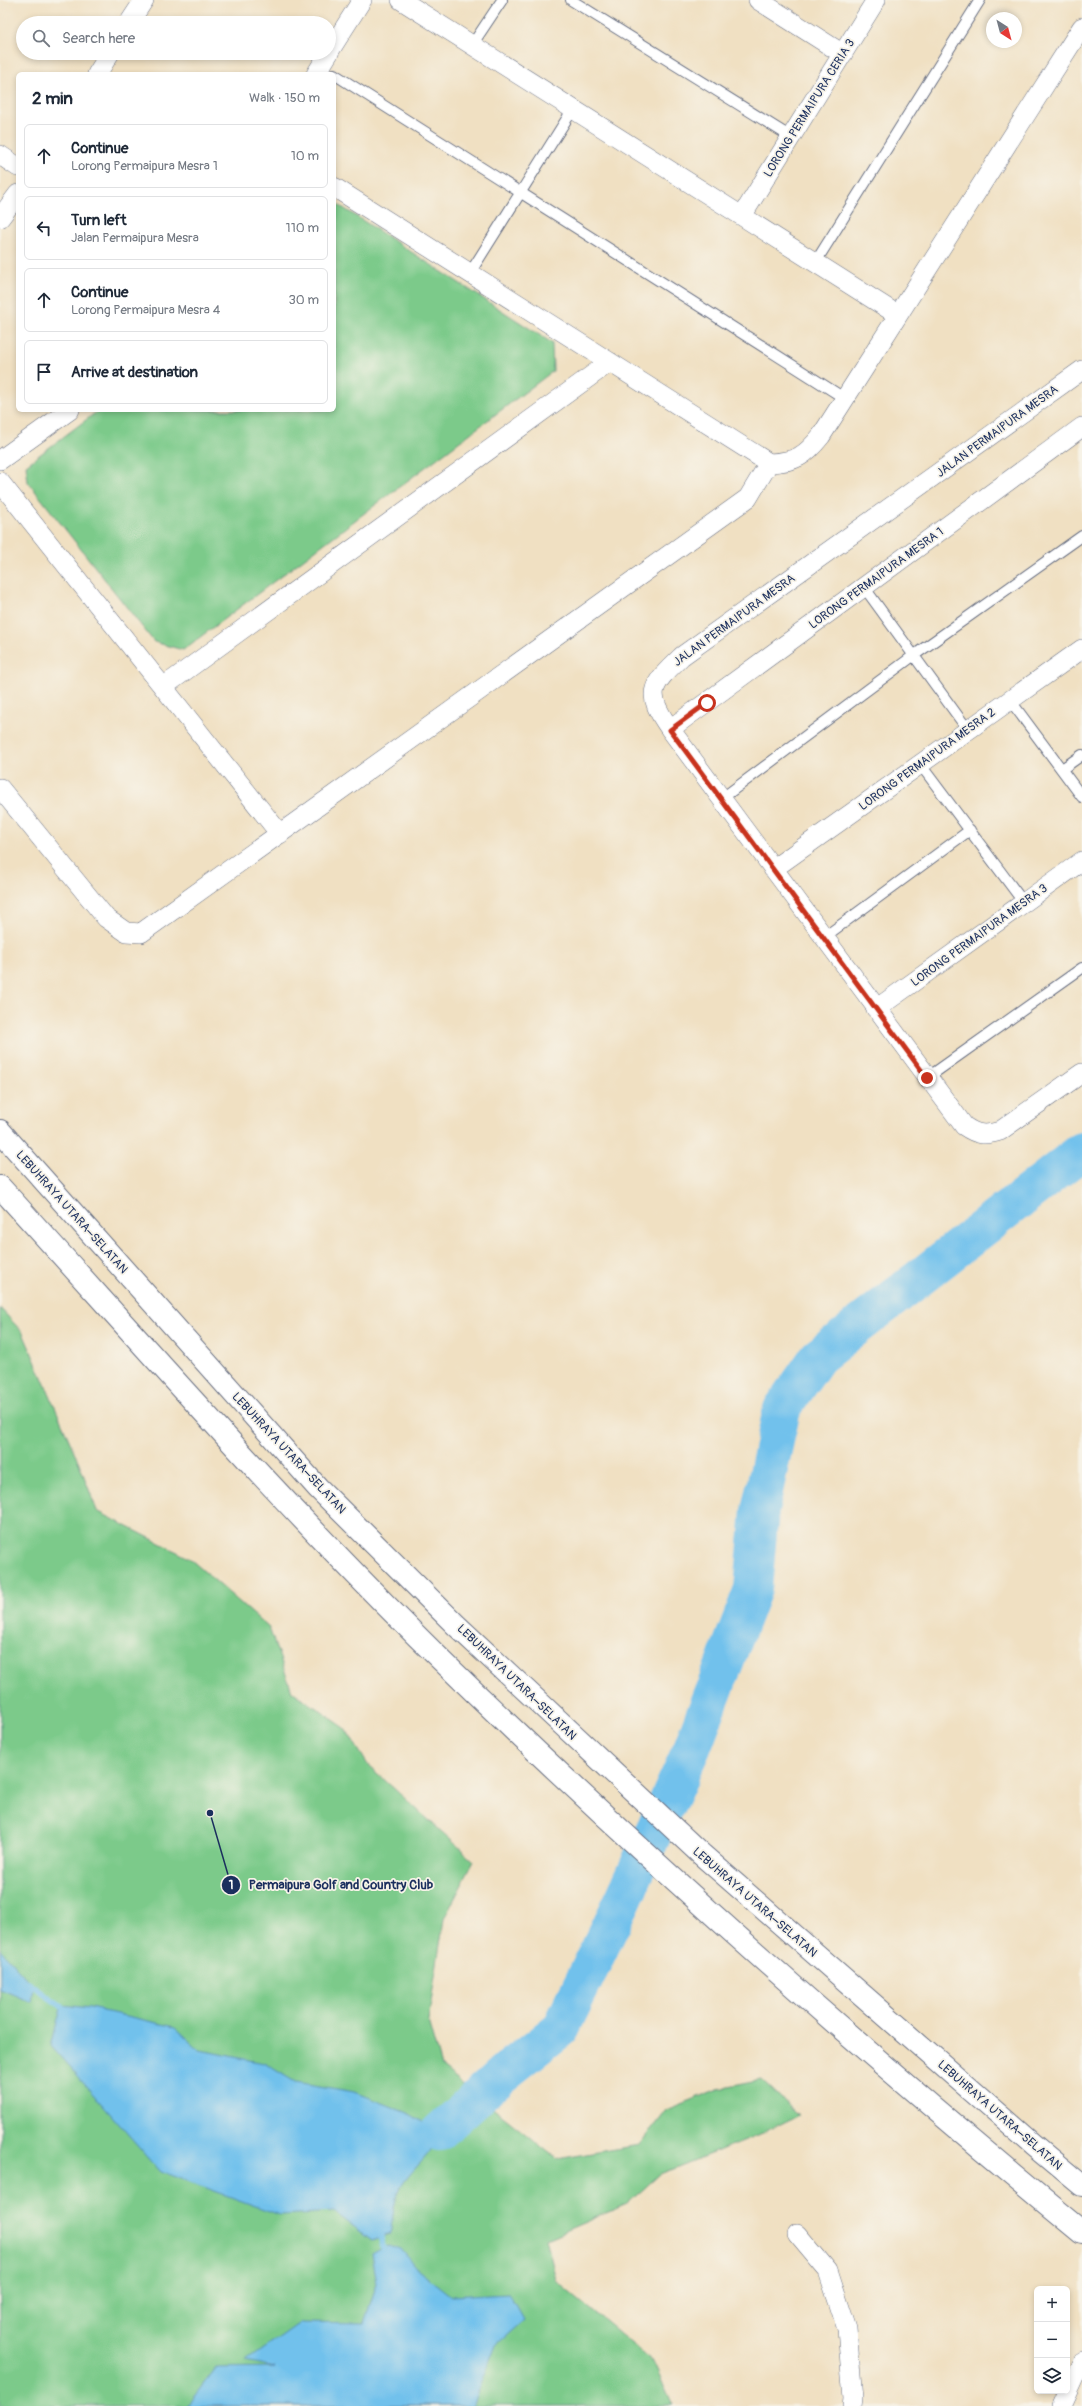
<!DOCTYPE html>
<html lang="en">
<head>
<meta charset="utf-8">
<style>
  :root { --surface:#fff; --page:#f6f6f7; --text:#1f2937; --muted:#747a83; --line:#e0e1e3 }
  body { margin:0; font-family:Pangolin,sans-serif; background:var(--page); color:var(--text) }
  .controls { position:absolute; right:12px; bottom:12px; display:grid; overflow:hidden; border-radius:6px; box-shadow:0 2px 6px #0003 }
  .controls button { width:36px; height:36px; display:grid; place-items:center; padding:0; border:0; border-bottom:1px solid var(--line); background:var(--surface); color:var(--text); font:20px sans-serif }
  .compass { position:absolute; left:986px; top:12px; width:36px; height:36px; border-radius:50%; background:var(--surface); box-shadow:0 2px 6px #0003; rotate:144deg }
  .stop { position:absolute; width:12px; height:12px; margin:-9px; border:3px solid #c8321e; border-radius:50%; background:#fff }
  .stop.end { background:#c8321e; border-color:#fff; box-shadow:0 1px 4px #0008 }
  .list { margin:0; padding:0; list-style:none }
  h2 { display:flex; justify-content:space-between; align-items:center; height:52px; margin:0; padding:0 16px; font-size:17px }
  h2 small { font-size:13px; font-weight:400; color:var(--muted) }
  .list li { display:grid; grid-template-columns:26px 1fr auto; gap:12px; align-items:center; box-sizing:border-box; height:64px; margin:0 8px 8px; padding:0 8px; border:1px solid var(--line); border-radius:6px }
  .list b { display:block; font-size:15px; white-space:nowrap }
  .list p { margin:0; font-size:13px; white-space:nowrap; color:var(--muted) }
  .list em { font-size:13px; font-style:normal; color:var(--muted) }
  .icon { flex:none; width:22px; height:22px; fill:none; stroke:currentColor; stroke-width:2; stroke-linecap:round; stroke-linejoin:round }
  .map { position:relative; flex:none; width:1082px; height:2406px; overflow:hidden }
  .search { position:absolute; background:var(--surface); box-shadow:0 2px 6px #0003; left:16px; top:16px; width:320px; height:44px; display:flex; align-items:center; gap:10px; box-sizing:border-box; padding:0 14px; border-radius:22px; color:var(--muted); font-size:15px }
  .panel { position:absolute; background:var(--surface); box-shadow:0 2px 6px #0003; left:16px; top:72px; width:320px; height:340px; border-radius:6px }
  .map>svg:first-child { display:block }
</style>
</head>
<body>
<div class="map">
<svg width="1082" height="2406" viewBox="0 0 1082 2406">
  <rect width="100%" height="100%" fill="#f7f3e8"/>
  <filter id="ink" filterUnits="userSpaceOnUse"><feTurbulence type="fractalNoise" baseFrequency=".025" numOctaves="2"/><feDisplacementMap in="SourceGraphic" scale="8" xChannelSelector="R" yChannelSelector="G"/><feConvolveMatrix kernelMatrix="1 2 1 2 8 2 1 2 1" color-interpolation-filters="sRGB"/></filter>
  <filter id="wash" filterUnits="userSpaceOnUse"><feTurbulence type="fractalNoise" baseFrequency=".012" numOctaves="4" result="noise"/><feDisplacementMap in="SourceGraphic" scale="16" xChannelSelector="R" yChannelSelector="G"/><feGaussianBlur stdDeviation="0.9" result="paint"/><feColorMatrix in="noise" values="0 0 0 0 0 0 0 0 0 0 0 0 0 0 0 0 0 1.4 0 .05"/><feComposite in="paint" operator="in"/></filter>
  <g filter="url(#wash)">
    <rect width="100%" height="100%" fill="#f0e0c2"/>
    <!-- green -->
    <path fill="#7bca8a" stroke="#4b7c74" d="M334,202L552,343L553,371L183,650L154,642L28,482L26,465L99,410H334Z
      M0,1308L23,1333L79,1463L97,1511L189,1558L269,1628L292,1691L345,1728L368,1765L474,1861L444,1919L428,2021L441,2067L557,2159L639,2145L666,2110L718,2089L762,2080L799,2115L758,2135L660,2174L627,2204L546,2239L556,2280L653,2362L673,2406H0Z"/>
    <!-- water -->
    <path fill="#71c1ec" stroke="#4678a5" d="M0,1949L33,1986L31,2002L0,1989Z
      M62,2005L90,2008L175,2027L200,2050L264,2063L295,2082L355,2092L408,2113L439,2132C434,2156 409,2169 399,2191C393,2203 393,2221 390,2234L372,2240L334,2212L280,2215L160,2171L51,2046Z
      M388,2245L401,2249L418,2270L451,2296L509,2293L524,2320L496,2345L473,2406H187L216,2368L275,2367L246,2361L301,2322L364,2323L377,2283L372,2254Z"/>
    <g fill="none" stroke-linecap="round" stroke-linejoin="round">
      <!-- stream -->
      <path stroke="#71c1ec" stroke-width="6" d="M27,1982L67,2010
        M379,2230L385,2254"/>
      <!-- river -->
      <path stroke="#71c1ec" stroke-width="38" d="M439,2132L503,2074L561,2028L623,1900L692,1748L753,1589L760,1510L782,1409L818,1357L1082,1151"/>
    </g>
  </g>
  <g filter="url(#ink)">
    <g fill="none" stroke-linecap="round" stroke-linejoin="round">
      <!-- lane casing -->
      <g stroke="#666d81" stroke-width="12">
        <path id="lane" d="M571,0L791,137
          M472,45L502,0
          M334,74L844,398
          M815,263L980,0
          M470,273L573,109
          M864,587L968,730
          M1010,700L1082,797
          M920,764L1024,903
          M1062,769L1082,755
          M721,799L913,656L1082,536
          M823,938L970,830
          M927,1078L1082,968"/>
      </g>
      <!-- street casing -->
      <g stroke="#666d81" stroke-width="20">
        <path id="street" d="M401,0L898,315
          M758,0L843,54
          M129,23L144,0
          M329,52L362,0
          M97,74L110,53
          M316,74L329,53
          M0,155L18,167
          M334,187L769,463C796,462 805,456 821,436L1082,27
          M742,216L876,0
          M0,218L18,194
          M1082,370L682,656C651,686 644,692 670,729L964,1126C977,1135 985,1136 1000,1131L1082,1073
          M0,460L70,410
          M0,482L280,834
          M163,687L610,362
          M670,729L1082,427
          M0,788L106,918L126,932L141,933L748,498L769,463
          M773,869L1082,649
          M876,1009L1082,861
          M797,2234L828,2271L847,2329L853,2398L852,2406
          M1062,2406L1082,2362"/>
      </g>
      <!-- highway casing -->
      <g stroke="#666d81" stroke-width="24">
        <path id="highway" d="M0,1131L318,1488L456,1625L701,1854L1034,2145L1082,2185
          M0,1187C143,1344 282,1504 433,1652C641,1855 858,2048 1082,2232"/>
      </g>
      <!-- lane -->
      <use href="#lane" stroke="#fff" stroke-width="10"/>
      <!-- street -->
      <use href="#street" stroke="#fff" stroke-width="19"/>
      <!-- highway -->
      <use href="#highway" stroke="#fff" stroke-width="22"/>
    </g>
  </g>
  <g fill="none" stroke-linecap="round" stroke-linejoin="round" filter="url(#ink)">
    <!-- route -->
    <path stroke="#c8321e" stroke-width="5" d="M707,703L670,730L927,1078"/>
  </g>
  <g text-anchor="middle" stroke-width="3.5" stroke-linejoin="round" paint-order="stroke">
    <!-- street labels -->
    <g font-size="12" fill="#1b2f5e" stroke="#f7f3e8">
      <text transform="translate(809 108) rotate(-58)" y="4">LORONG PERMAIPURA CERIA 3</text>
      <text transform="translate(997 431) rotate(-36)" y="4">JALAN PERMAIPURA MESRA</text>
      <text transform="translate(876 578) rotate(-36)" y="4">LORONG PERMAIPURA MESRA 1</text>
      <text transform="translate(734 620) rotate(-36)" y="4">JALAN PERMAIPURA MESRA</text>
      <text transform="translate(927 759) rotate(-36)" y="4">LORONG PERMAIPURA MESRA 2</text>
      <text transform="translate(979 935) rotate(-36)" y="4">LORONG PERMAIPURA MESRA 3</text>
      <text transform="translate(72 1212) rotate(48)" y="4">LEBUHRAYA UTARA–SELATAN</text>
      <text transform="translate(289 1453) rotate(47)" y="4">LEBUHRAYA UTARA–SELATAN</text>
      <text transform="translate(517 1682) rotate(44)" y="4">LEBUHRAYA UTARA–SELATAN</text>
      <text transform="translate(755 1902) rotate(41)" y="4">LEBUHRAYA UTARA–SELATAN</text>
      <text transform="translate(1000 2115) rotate(41)" y="4">LEBUHRAYA UTARA–SELATAN</text>
    </g>
  </g>
  <!-- callouts -->
  <path fill="none" stroke="#1b2f5e" stroke-width="1.5" d="M210 1813L231 1885"/>
  <g fill="#1b2f5e" stroke="#f7f3e8" stroke-width="1.5">
    <circle cx="210" cy="1813" r="4"/>
    <circle cx="231" cy="1885" r="10"/>
  </g>
  <g font-size="12" text-anchor="middle" font-weight="bold" fill="#fff">
    <text x="231" y="1889">1</text>
  </g>
  <g font-size="13" text-anchor="middle" font-weight="bold" fill="#1b2f5e" stroke="#f7f3e8" stroke-width="3.5" stroke-linejoin="round" paint-order="stroke">
    <text x="341" y="1889">Permaipura Golf and Country Club</text>
  </g>
</svg>
<div class="controls">
<button>+</button>
<button>−</button>
<button><svg class="icon" aria-label="layers" viewBox="0 0 24 24"><path d="M12 4l9 5-9 5-9-5zM3 14l9 5 9-5"/></svg></button>
</div>
<svg class="compass" viewBox="-18 -18 36 36"><path d="M0-13l5 13h-10z" fill="#e53935"/><path d="M0 13l5-13h-10z" fill="#747a83"/></svg>
<div class="stop" style="left:707px;top:703px"></div>
<div class="stop end" style="left:927px;top:1078px"></div>
<div class="search"><svg class="icon" aria-label="search" viewBox="0 0 24 24"><circle cx="10" cy="10" r="6"/><path d="M15 15l6 6"/></svg>Search here</div>
<section class="panel">
<h2>2 min<small>Walk · 150 m</small></h2>
<ul class="list">
<li><svg class="icon" aria-label="ahead" viewBox="0 0 24 24"><path d="M12 20V5M6 11l6-6 6 6"/></svg><div><b>Continue</b><p>Lorong Permaipura Mesra 1</p></div><em>10 m</em></li>
<li><svg class="icon" aria-label="left" viewBox="0 0 24 24"><path d="M17 20v-9H6M10 6l-5 5 5 5"/></svg><div><b>Turn left</b><p>Jalan Permaipura Mesra</p></div><em>110 m</em></li>
<li><svg class="icon" aria-label="ahead" viewBox="0 0 24 24"><path d="M12 20V5M6 11l6-6 6 6"/></svg><div><b>Continue</b><p>Lorong Permaipura Mesra 4</p></div><em>30 m</em></li>
<li><svg class="icon" aria-label="arrive" viewBox="0 0 24 24"><path d="M6 21V4h12l-3 4 3 4H6"/></svg><div><b>Arrive at destination</b></div></li>
</ul>
</section>
</div>
</body>
</html>
